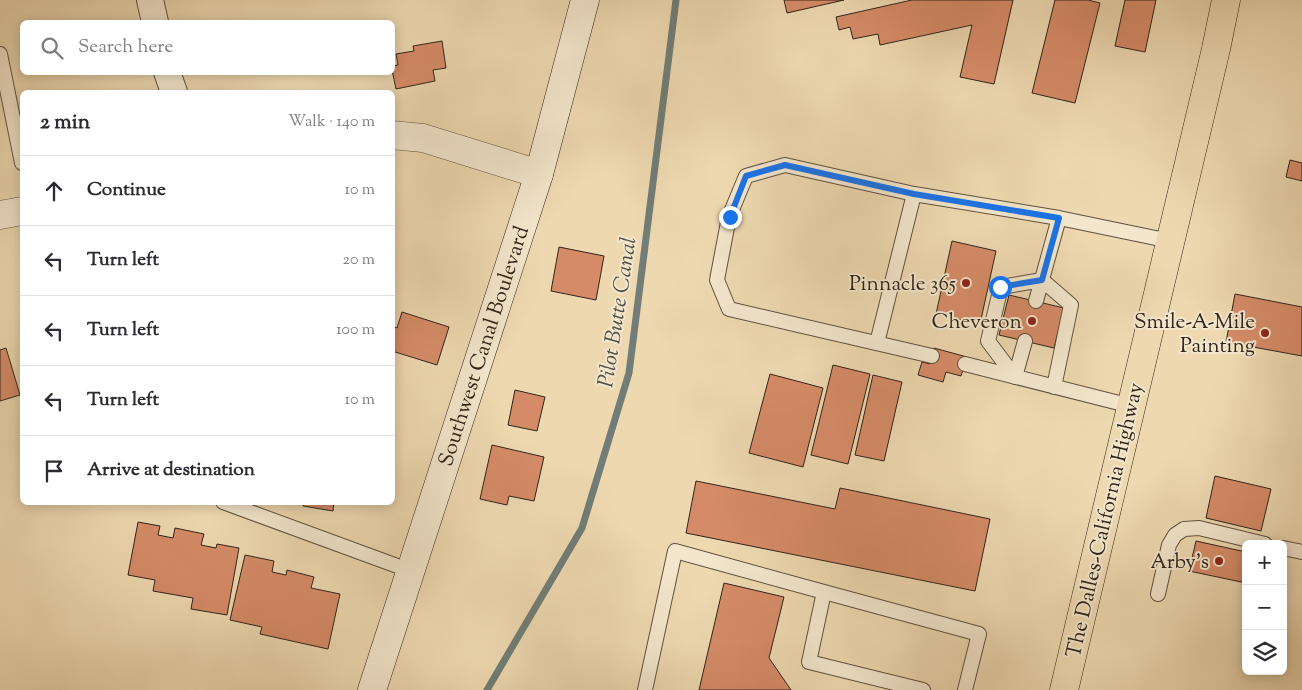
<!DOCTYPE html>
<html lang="en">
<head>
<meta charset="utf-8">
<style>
  :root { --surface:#fff; --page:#f2f2f3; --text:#2b2b33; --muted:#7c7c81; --line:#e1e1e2 }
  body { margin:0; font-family:"Sorts Mill Goudy",serif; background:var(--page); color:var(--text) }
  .controls { position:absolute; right:15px; bottom:15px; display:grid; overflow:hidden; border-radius:8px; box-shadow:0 2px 12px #0003 }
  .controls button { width:45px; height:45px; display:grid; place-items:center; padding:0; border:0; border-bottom:1px solid var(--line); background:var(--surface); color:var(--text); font:25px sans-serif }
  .stop { position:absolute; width:15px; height:15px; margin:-11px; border:4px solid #1a73e8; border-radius:50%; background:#fff }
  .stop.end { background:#1a73e8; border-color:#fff; box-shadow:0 1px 5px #0008 }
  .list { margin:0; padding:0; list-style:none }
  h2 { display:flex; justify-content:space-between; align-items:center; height:65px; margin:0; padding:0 20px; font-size:21px }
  h2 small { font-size:16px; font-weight:400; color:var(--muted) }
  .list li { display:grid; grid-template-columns:32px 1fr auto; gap:15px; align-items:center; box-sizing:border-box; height:70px; padding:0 20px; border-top:1px solid var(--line) }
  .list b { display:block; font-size:19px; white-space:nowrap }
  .list em { font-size:16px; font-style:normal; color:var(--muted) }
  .icon { flex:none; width:28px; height:28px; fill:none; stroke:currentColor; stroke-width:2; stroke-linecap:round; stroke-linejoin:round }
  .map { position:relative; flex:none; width:1302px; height:690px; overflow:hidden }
  .search { position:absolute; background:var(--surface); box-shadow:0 2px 12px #0003; left:20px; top:20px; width:375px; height:55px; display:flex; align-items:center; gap:12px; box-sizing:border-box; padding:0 18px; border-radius:8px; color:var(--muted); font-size:19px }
  .panel { position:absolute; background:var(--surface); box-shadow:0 2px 12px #0003; left:20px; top:90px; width:375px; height:415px; border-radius:8px }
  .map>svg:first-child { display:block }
</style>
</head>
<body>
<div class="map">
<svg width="1302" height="690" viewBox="0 0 1302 690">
  <rect width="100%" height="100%" fill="#edd8b0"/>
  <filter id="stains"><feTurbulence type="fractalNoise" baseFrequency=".004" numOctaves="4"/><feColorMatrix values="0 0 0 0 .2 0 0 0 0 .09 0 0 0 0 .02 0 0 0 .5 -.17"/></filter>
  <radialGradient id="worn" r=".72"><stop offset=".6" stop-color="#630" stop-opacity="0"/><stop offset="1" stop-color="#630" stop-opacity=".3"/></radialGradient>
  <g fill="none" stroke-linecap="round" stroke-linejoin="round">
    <!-- stream -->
    <path stroke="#717d76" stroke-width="7" d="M487,690L582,528L629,373L676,0"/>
  </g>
  <!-- building -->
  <path fill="#d58b68" stroke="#302418" d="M784,0H844L787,13Z
    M912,0H1013L994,84L960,77L972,25L880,45L878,34L853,39L850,27L839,30L836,17Z
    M1055,0H1088L1100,3L1075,103L1032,93Z
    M1125,0H1156L1145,52L1115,46Z
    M442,41L446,68L433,70L435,81L396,89L392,70V66L398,65L396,54L414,51L413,46Z
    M1290,160L1302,163V181L1286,177Z
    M952,241L996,251L980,324L936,314Z
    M559,247L604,256L596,300L551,291Z
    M1235,294L1302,307V356L1226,342Z
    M1009,295L1064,308L1054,348L999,335Z
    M402,312L449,327L437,365L392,351V326L397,328Z
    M6,348L20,395L0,401V350Z
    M934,348L967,357L961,376L946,372L943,382L918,375L922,362L930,364Z
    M833,365L870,374L848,464L811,455Z
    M770,374L823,388L803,467L749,453Z
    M873,375L902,382L884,461L855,455Z
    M515,390L545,397L537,431L508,425Z
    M492,445L544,457L534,501L509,496L507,505L480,499Z
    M1215,476L1271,489L1261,531L1206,518Z
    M696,481L835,509L840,488L990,519L975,591L686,533Z
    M303,502H334L333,511L303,506Z
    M138,522L160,526L158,535L173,538L175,528L204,534L201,545L216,548L217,544L239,548L227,615L191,609L193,598L153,591L155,580L128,575Z
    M1196,541L1246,552V583L1189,571Z
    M245,555L274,561L272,572L286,575L287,570L314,577L311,588L340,594L328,649L260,634L262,627L230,620Z
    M724,583L784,597L769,658L791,690H699Z"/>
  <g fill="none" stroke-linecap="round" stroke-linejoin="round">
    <!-- service casing -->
    <g stroke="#5f513e" stroke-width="16">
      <path id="service" d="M0,54L22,163
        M1036,301L1059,218
        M877,343L914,194
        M932,356L729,309L717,280L729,217L746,176L785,165L914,194L1059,218L1170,241
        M965,364L1131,406
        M1015,377L988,341L1001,287L1042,280L1071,305L1054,387
        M1015,377L1025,341
        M223,502L411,571
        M1283,548L1302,552
        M824,592L979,634L965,690
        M1158,594L1169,545L1175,535L1184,529L1199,528L1265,544
        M645,690L675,551L824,592L809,662L923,690"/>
    </g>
    <!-- minor casing -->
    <g stroke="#5f513e" stroke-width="28">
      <path id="minor" d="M150,0L155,22
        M167,72L174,92"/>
    </g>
    <!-- tertiary casing -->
    <g stroke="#5f513e" stroke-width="29">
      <path id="tertiary" d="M392,135L423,138L539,174
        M0,215L22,211"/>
    </g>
    <!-- secondary casing -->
    <g stroke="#302418" stroke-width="29">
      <path id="secondary" d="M372,690L539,174L585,0"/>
    </g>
    <!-- trunk casing -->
    <g stroke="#302418" stroke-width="29">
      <path id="trunk" d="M1064,690L1216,49L1226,0"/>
    </g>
    <!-- service -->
    <use href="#service" stroke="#f3e6cc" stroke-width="14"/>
    <!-- minor -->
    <use href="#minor" stroke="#f3e6cc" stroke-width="26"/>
    <!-- tertiary -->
    <use href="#tertiary" stroke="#f3e6cc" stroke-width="28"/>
    <!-- secondary -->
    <use href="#secondary" stroke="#f3e6cc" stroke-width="28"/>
    <!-- trunk -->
    <use href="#trunk" stroke="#edd8b0" stroke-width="28"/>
  </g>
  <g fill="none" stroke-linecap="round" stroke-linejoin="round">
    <!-- route -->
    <path stroke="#1a73e8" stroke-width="6" d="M730,217L746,176L785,165L914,194L1059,218L1042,280L1000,287"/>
  </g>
  <!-- markers -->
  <g fill="#8f2418" stroke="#f3e6cc" stroke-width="2">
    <circle cx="966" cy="283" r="5"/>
    <circle cx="1032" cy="321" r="5"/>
    <circle cx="1265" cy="333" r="5"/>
    <circle cx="1219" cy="561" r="5"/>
  </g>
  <g text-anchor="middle" stroke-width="4" stroke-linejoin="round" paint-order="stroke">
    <!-- poi labels -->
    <g font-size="21" fill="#302418" stroke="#f3e6cc" text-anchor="end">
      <text x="956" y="290">Pinnacle 365</text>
      <text x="1022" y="328">Cheveron</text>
      <text x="1255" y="328">Smile-A-Mile<tspan x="1255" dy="24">Painting</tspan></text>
      <text x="1209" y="568">Arby's</text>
    </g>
    <!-- street labels -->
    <g font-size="21" fill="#302418" stroke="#f3e6cc">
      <text transform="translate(483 346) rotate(-72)" y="7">Southwest Canal Boulevard</text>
      <text transform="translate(1104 520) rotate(-77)" y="7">The Dalles-California Highway</text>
    </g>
    <!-- water labels -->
    <g font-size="22" font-style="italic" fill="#505047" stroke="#f3e6cc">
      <text transform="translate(616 312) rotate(-81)" y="8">Pilot Butte Canal</text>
    </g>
  </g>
  <rect width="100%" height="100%" filter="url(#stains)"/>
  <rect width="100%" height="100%" fill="url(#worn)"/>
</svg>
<div class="controls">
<button>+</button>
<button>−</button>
<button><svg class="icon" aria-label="layers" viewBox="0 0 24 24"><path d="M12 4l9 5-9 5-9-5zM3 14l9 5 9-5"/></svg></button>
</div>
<div class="stop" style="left:1000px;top:287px"></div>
<div class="stop end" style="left:730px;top:217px"></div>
<div class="search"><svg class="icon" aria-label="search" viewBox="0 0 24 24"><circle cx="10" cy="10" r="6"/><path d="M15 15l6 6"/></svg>Search here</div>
<section class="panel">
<h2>2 min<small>Walk · 140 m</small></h2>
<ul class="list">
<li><svg class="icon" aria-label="ahead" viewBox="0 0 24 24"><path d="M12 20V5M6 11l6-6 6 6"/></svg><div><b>Continue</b></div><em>10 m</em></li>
<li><svg class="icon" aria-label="left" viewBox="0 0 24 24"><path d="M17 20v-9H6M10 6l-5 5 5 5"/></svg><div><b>Turn left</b></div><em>20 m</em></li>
<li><svg class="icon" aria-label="left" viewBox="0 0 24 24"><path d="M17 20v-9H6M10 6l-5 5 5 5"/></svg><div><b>Turn left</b></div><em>100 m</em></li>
<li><svg class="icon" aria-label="left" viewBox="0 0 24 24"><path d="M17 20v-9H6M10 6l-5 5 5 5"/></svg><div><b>Turn left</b></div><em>10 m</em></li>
<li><svg class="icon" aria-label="arrive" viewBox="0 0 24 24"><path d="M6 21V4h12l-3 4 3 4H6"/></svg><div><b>Arrive at destination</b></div></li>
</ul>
</section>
</div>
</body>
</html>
